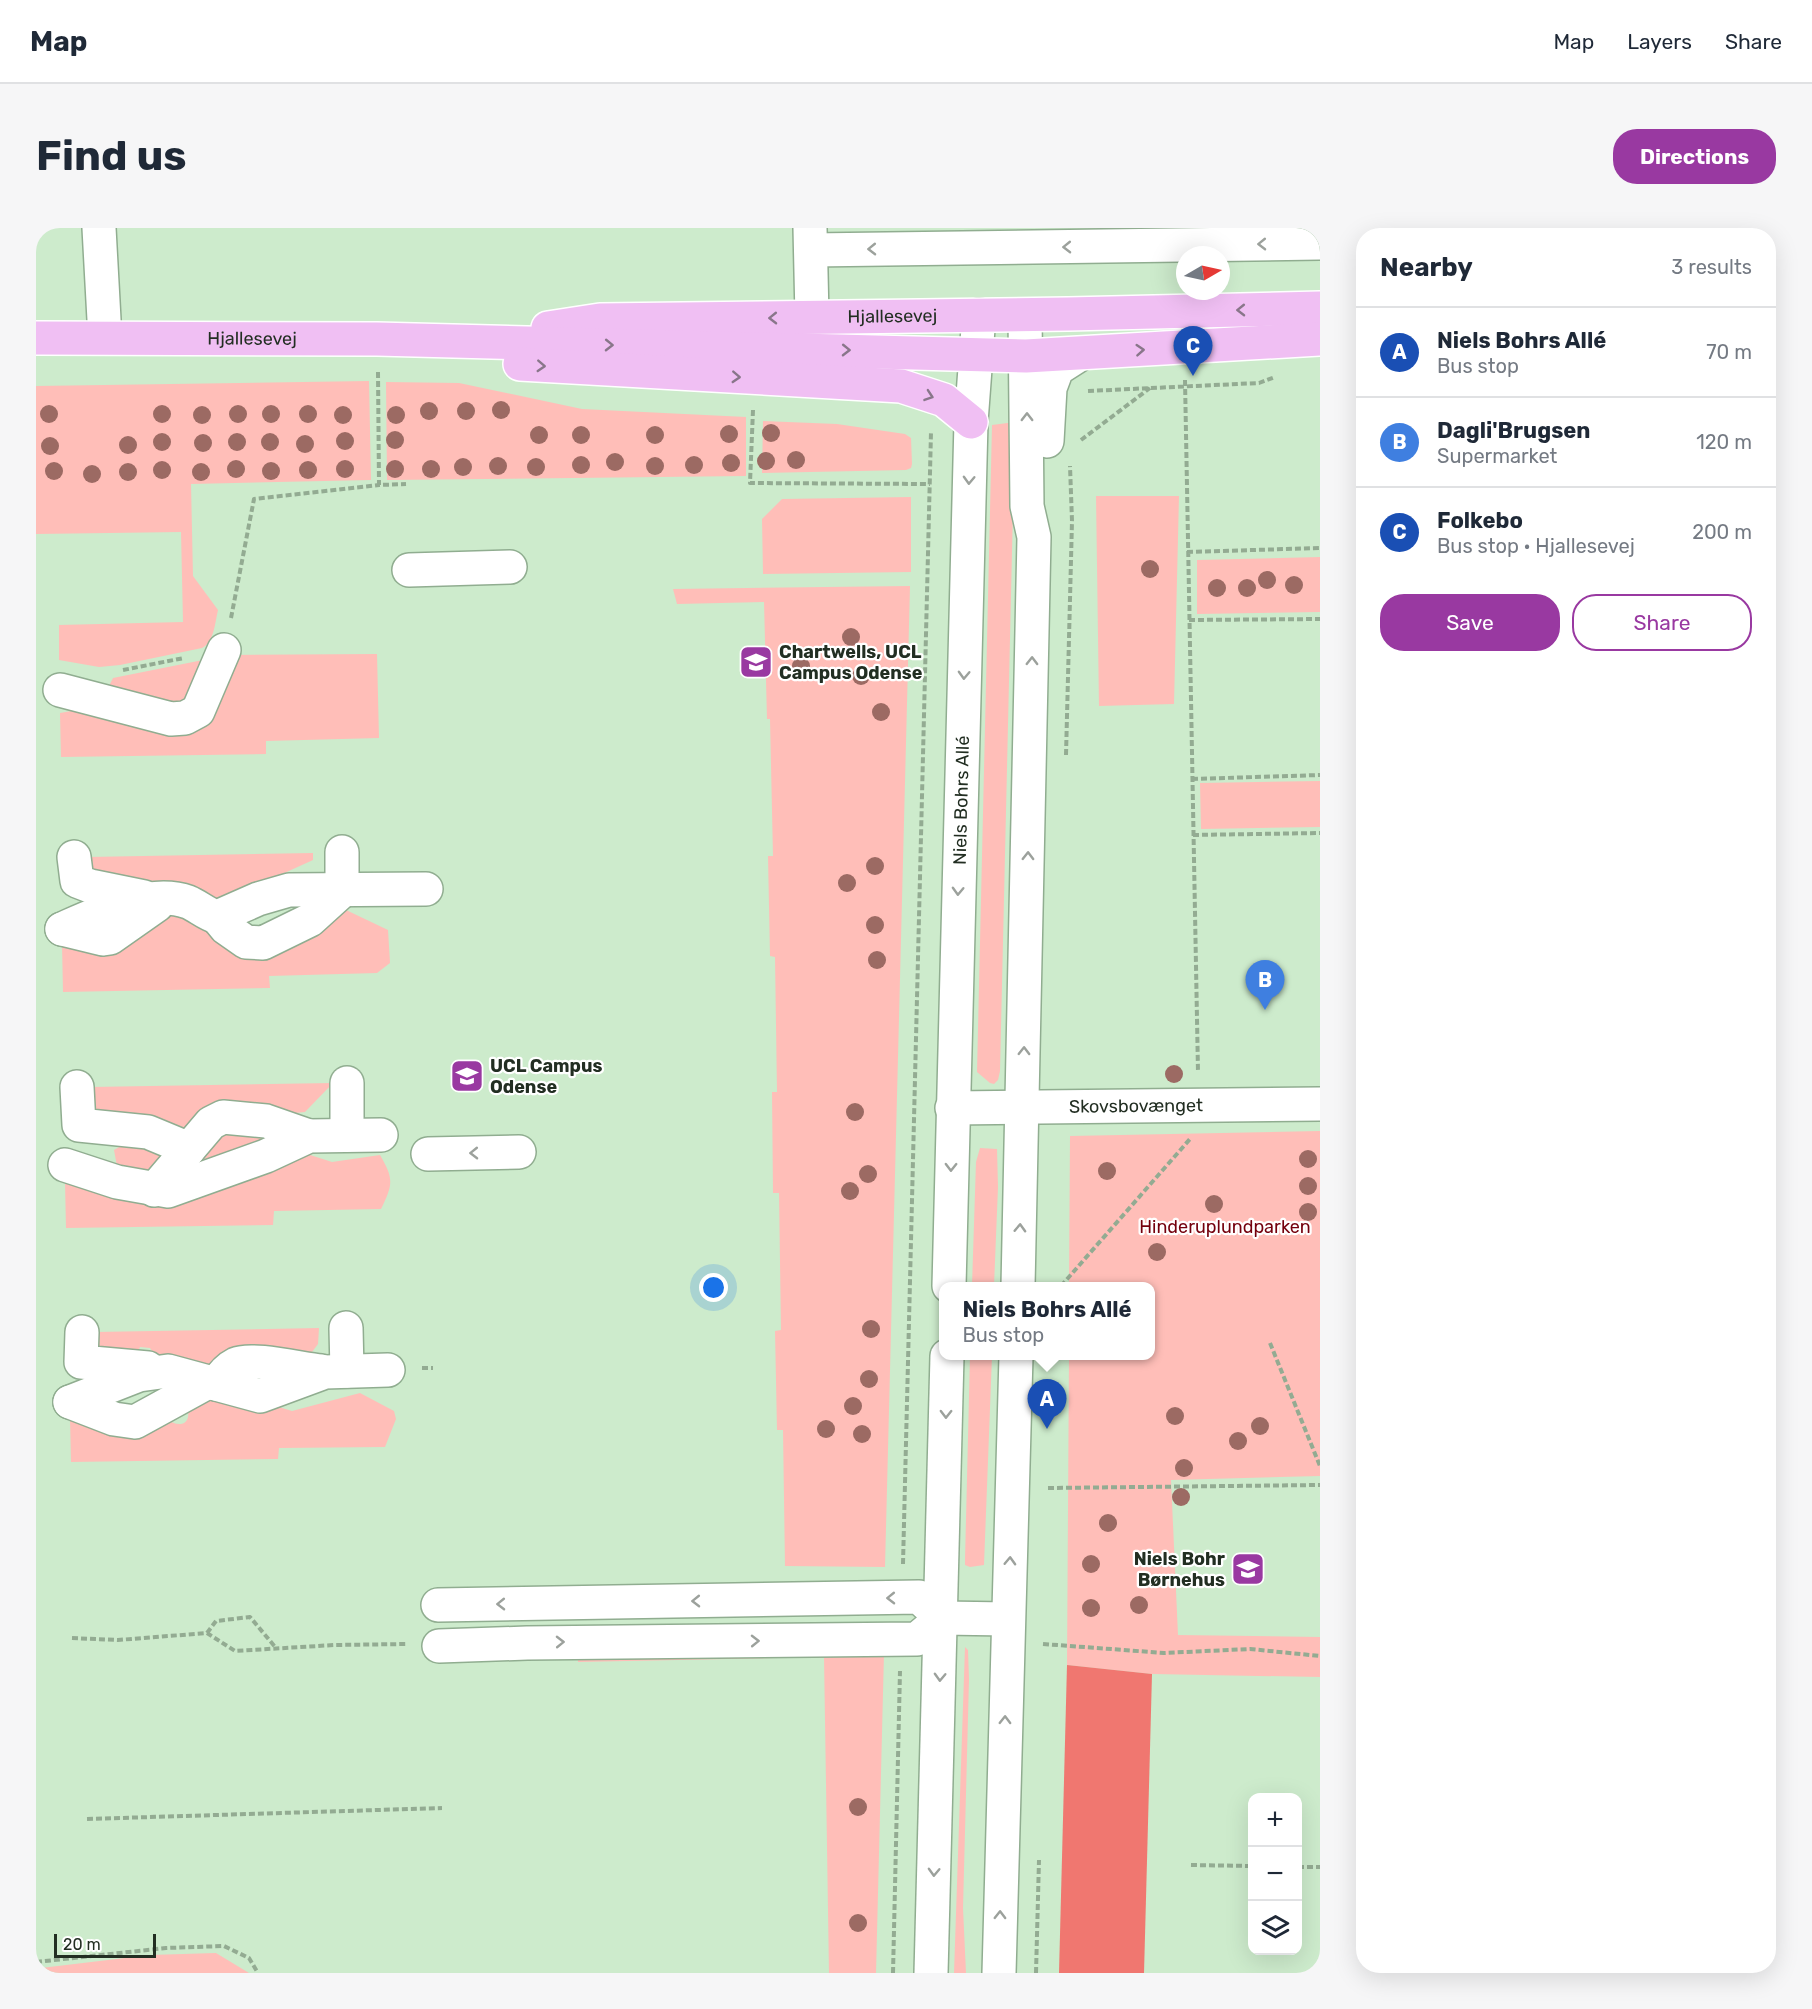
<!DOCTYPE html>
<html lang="en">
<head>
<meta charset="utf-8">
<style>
  :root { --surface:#fff; --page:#f6f6f7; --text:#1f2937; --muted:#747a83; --line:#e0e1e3; --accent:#9939a1 }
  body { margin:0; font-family:Rubik,sans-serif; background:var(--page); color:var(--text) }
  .controls { position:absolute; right:18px; bottom:18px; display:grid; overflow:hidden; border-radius:12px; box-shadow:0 6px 24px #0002 }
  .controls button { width:54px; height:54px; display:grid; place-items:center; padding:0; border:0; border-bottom:2px solid var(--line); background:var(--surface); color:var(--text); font:30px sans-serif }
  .compass { position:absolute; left:1140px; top:18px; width:54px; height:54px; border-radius:50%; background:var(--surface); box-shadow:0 6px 24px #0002; rotate:81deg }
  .scale { position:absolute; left:18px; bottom:15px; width:102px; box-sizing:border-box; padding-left:6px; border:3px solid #222e22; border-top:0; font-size:16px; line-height:21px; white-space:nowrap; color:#222e22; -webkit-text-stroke:4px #fff; paint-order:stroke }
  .you { position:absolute; left:678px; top:1060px; width:21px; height:21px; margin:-15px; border:4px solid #fff; border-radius:50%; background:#1a73e8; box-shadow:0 0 0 9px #1a73e833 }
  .badge { display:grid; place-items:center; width:39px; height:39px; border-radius:50%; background:var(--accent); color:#fff; font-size:20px; font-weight:700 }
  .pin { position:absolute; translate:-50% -50px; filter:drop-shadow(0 2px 3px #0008) }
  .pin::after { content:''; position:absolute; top:32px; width:21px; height:18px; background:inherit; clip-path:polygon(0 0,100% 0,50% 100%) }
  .popup { position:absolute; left:903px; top:1054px; width:216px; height:78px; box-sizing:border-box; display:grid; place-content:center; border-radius:12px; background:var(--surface); filter:drop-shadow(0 2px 4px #0005); font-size:20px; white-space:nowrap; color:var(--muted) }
  .popup b { font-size:22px; color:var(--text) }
  .popup::after { content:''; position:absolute; left:50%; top:100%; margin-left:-12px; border:12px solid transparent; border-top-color:var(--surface) }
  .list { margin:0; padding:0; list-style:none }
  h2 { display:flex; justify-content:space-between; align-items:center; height:78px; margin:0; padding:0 24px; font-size:26px }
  h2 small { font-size:20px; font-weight:400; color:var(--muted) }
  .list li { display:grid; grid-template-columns:39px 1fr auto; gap:18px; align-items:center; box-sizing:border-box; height:90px; padding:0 24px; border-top:2px solid var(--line) }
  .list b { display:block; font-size:22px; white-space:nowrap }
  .list p { margin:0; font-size:20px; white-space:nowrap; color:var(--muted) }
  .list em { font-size:20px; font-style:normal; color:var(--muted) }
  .actions { display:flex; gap:12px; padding:18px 24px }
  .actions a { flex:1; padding:14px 0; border:2px solid var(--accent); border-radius:24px; text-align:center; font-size:21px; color:var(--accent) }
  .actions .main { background:var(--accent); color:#fff }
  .icon { flex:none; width:33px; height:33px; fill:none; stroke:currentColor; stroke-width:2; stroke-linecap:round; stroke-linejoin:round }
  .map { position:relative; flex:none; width:1284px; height:1745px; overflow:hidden; border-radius:24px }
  header { display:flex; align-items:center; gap:36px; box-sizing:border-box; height:84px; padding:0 30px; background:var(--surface); border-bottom:2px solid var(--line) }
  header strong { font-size:28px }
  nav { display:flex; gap:33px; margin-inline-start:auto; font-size:21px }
  .intro { display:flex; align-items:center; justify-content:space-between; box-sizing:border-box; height:144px; padding:0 36px }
  h1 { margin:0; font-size:42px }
  .button { padding:15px 27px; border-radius:24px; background:var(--accent); color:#fff; font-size:21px; font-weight:700 }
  main { display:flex; gap:36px; padding:0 36px }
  aside { flex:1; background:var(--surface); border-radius:24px; box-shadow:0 6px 24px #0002 }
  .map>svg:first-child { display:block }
</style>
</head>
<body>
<header>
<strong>Map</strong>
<nav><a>Map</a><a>Layers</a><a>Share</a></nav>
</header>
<div class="intro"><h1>Find us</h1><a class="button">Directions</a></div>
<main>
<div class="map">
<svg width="1284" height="1745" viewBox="0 0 1284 1745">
  <rect width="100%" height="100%" fill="#cdebcc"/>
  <!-- green -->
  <path fill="#ffbeb8" d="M333,153L335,252L155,256L157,348L182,382C179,395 178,414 166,420L84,437L63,439L23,432V397L147,394L145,304L0,306V158Z
    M350,154L423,155L546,181L710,189V248L351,252Z
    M727,193L801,196L869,206L875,210L876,236L875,240L870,242L726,245Z
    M979,194L964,843L962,852L958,856L954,855L941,844L956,197Z
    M1060,268H1143L1138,476L1063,478Z
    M875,269V344L727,346L726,291L746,271Z
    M1284,329V384L1161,386V332Z
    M874,358L849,1339L749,1338L747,1202H741L739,1103L745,1102L743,965H737L736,864H741L739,729L734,728L732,628H737L734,491H731L728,374L641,376L637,361Z
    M341,426L343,510L230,513V526L25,529L24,485L70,477L137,494L191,427Z
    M172,431L158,482L72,460L77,450Z
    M1284,553V599L1165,601L1164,555Z
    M277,625V632L233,652L187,679L57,656L51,629Z
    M129,677L191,706L310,682L352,702L354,735L341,745L233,748L234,760L27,764L26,716Z
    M297,855L269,884L219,889L157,910L54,894V859Z
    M176,899L228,904L226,917L139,943Z
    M1284,903V1248L1135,1252L1142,1407L1284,1409V1449L1116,1446L1031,1437L1033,1128H1114V1058H1033L1034,908Z
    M85,918L142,920L121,951L83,949L78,922Z
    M944,920L961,921L962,959L958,1058H936L940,934Z
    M271,926L296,934L344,927C358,951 357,956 345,981L238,983L237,997L30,1000L29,954Z
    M283,1100L282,1116L276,1124L184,1144L124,1136L114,1120L104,1119L97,1135L58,1131L59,1104Z
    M934,1128H956L948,1337L934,1339L929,1337V1332Z
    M180,1160L256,1183L324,1165L358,1183L360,1191L349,1219L243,1220L242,1231L35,1234L34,1189C62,1188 91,1185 119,1186C128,1187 135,1197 145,1196C154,1195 153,1183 151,1177Z
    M929,1419L932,1422L933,1451L927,1680L930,1745H918Z
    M848,1425L840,1745H793L788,1429L542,1434V1426Z
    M180,1725L213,1745H0L5,1740L114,1727Z"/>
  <!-- forest -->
  <path fill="#f07770" d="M1031,1437L1116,1446L1108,1745H1023Z"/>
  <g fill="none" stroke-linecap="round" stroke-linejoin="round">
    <!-- minor casing -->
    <g stroke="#90ad90" stroke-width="36">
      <g id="minor">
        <path d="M63,0L69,110"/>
        <path d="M774,0L776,89"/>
        <path d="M775,22L1284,15"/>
        <path d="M1011,213L1014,160L1021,141L1046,125"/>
        <path d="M373,342L474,339"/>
        <path d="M24,462L135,491L149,490L162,483L188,422"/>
        <path d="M38,629L41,653L54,658L108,669"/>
        <path d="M181,689L190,700L210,714L227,715L274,692L306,663V624"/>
        <path d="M26,701C60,686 114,660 152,674C162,678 170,686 181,689L222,671L253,662L390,661"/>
        <path d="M26,701L67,711L74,710L121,677"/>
        <path d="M41,859L43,897L112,904L153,921"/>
        <path id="s1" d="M916,880L1284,876"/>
        <path d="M311,907V855"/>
        <path d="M392,926L483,924"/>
        <path d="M29,937L81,954L132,963L230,928L273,908L345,907"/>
        <path d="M118,962L175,895L187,889L230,893L273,908"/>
        <path id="s2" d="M913,1058L935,194L943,87"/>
        <path d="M982,1058L998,309L991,278L989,87"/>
        <path d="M310,1100L311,1143"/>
        <path d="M46,1104L45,1134L112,1140"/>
        <path d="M180,1156C185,1148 192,1140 200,1136C216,1129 265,1141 285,1143"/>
        <path d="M34,1174L103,1147L132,1143L224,1168L289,1144L352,1142"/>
        <path d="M34,1174L78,1191L99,1194L172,1154"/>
        <path d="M402,1377L883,1369L906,1390"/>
        <path d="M403,1418L491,1415L881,1411L906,1390L972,1391"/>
        <path d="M895,1745L911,1128"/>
        <path d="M963,1745L980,1128"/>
      </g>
    </g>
    <!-- major casing -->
    <g stroke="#fff" stroke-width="36">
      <g id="major">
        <path id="s3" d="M512,100L564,92L1032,86L1284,80"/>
        <path id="s4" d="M0,110L341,111L990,128L1284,111"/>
        <path d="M484,136L865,158L908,172L935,194"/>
      </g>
    </g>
    <!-- path -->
    <path stroke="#93ab92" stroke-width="4" stroke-dasharray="6 3" stroke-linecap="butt" d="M342,144L343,257L370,256
      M1149,152L1162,844
      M1052,163L1223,155L1239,149
      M717,182L714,255L894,256
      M1045,212L1114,160
      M1151,324L1284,320
      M195,390L218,271L343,257
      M1153,392L1284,391
      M87,442L148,430
      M1030,527L1036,293L1034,238
      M1156,551L1284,547
      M1157,607L1284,605
      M1025,1058L1154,911
      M1234,1115L1284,1238
      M386,1140H397
      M1012,1260L1284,1257
      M867,1336L895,204
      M171,1405L180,1393L214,1389L240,1420
      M36,1410L82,1412L171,1405L199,1423L298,1417L372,1416
      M1007,1416L1128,1425L1214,1421L1284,1428
      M51,1591L406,1580
      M1155,1637L1216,1638
      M1262,1639H1284
      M0,1734L130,1720L188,1718L213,1730L222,1745
      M857,1745L864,1443
      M1000,1745L1003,1632"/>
    <!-- minor -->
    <use href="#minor" stroke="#fff" stroke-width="33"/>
    <!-- major -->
    <use href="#major" stroke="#f0bff3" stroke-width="33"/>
  </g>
  <!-- trees -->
  <g fill="#9c6a63">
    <circle cx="465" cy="182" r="9"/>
    <circle cx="393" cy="183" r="9"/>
    <circle cx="430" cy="183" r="9"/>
    <circle cx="13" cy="186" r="9"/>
    <circle cx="126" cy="186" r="9"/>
    <circle cx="202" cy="186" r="9"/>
    <circle cx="235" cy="186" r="9"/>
    <circle cx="272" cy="186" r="9"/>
    <circle cx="166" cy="187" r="9"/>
    <circle cx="307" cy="187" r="9"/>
    <circle cx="360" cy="187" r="9"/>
    <circle cx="735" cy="205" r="9"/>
    <circle cx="693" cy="206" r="9"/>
    <circle cx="503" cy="207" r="9"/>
    <circle cx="545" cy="207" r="9"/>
    <circle cx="619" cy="207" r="9"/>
    <circle cx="359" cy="212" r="9"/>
    <circle cx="309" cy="213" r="9"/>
    <circle cx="126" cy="214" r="9"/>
    <circle cx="201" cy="214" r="9"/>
    <circle cx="234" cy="214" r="9"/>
    <circle cx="167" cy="215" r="9"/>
    <circle cx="269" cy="216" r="9"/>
    <circle cx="92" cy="217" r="9"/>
    <circle cx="14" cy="218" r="9"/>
    <circle cx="760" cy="232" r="9"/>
    <circle cx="730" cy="233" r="9"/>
    <circle cx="579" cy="234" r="9"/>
    <circle cx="695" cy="235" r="9"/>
    <circle cx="545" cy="237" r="9"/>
    <circle cx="658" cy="237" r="9"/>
    <circle cx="462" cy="238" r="9"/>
    <circle cx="619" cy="238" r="9"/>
    <circle cx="427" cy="239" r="9"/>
    <circle cx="500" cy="239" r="9"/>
    <circle cx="200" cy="241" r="9"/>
    <circle cx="309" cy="241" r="9"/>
    <circle cx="359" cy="241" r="9"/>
    <circle cx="395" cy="241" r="9"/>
    <circle cx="126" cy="242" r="9"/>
    <circle cx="272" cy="242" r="9"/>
    <circle cx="18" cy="243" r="9"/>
    <circle cx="235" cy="243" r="9"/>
    <circle cx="92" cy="244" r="9"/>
    <circle cx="165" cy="244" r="9"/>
    <circle cx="56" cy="246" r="9"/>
    <circle cx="1114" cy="341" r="9"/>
    <circle cx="1231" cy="352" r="9"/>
    <circle cx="1258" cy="357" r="9"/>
    <circle cx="1181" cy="360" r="9"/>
    <circle cx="1211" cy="360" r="9"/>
    <circle cx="815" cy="409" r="9"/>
    <circle cx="765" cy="438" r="9"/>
    <circle cx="825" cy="448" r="9"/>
    <circle cx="845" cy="484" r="9"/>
    <circle cx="839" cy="638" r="9"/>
    <circle cx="811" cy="655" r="9"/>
    <circle cx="839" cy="697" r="9"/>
    <circle cx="841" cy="732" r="9"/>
    <circle cx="1138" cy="846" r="9"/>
    <circle cx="819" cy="884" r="9"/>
    <circle cx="1272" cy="931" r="9"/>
    <circle cx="1071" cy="943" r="9"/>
    <circle cx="832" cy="946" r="9"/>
    <circle cx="1272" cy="958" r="9"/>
    <circle cx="814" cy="963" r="9"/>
    <circle cx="1178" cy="976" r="9"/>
    <circle cx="1272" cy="984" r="9"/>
    <circle cx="1121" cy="1024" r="9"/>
    <circle cx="835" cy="1101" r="9"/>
    <circle cx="833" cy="1151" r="9"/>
    <circle cx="817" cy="1178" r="9"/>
    <circle cx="1139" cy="1188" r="9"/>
    <circle cx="1224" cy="1198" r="9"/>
    <circle cx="790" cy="1201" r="9"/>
    <circle cx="826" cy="1206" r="9"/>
    <circle cx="1202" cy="1213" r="9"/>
    <circle cx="1148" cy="1240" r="9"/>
    <circle cx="1145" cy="1269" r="9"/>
    <circle cx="1072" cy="1295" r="9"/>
    <circle cx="1055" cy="1336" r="9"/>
    <circle cx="1103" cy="1377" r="9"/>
    <circle cx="1055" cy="1380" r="9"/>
    <circle cx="822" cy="1579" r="9"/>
    <circle cx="822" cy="1695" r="9"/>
  </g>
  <!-- one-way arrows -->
  <defs><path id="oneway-chevron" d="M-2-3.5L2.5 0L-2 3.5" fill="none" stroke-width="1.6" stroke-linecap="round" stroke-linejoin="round" transform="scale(1.5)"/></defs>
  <g stroke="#9ca19c">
    <use href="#oneway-chevron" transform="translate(1226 16) rotate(179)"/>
    <use href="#oneway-chevron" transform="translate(1031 19) rotate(179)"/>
    <use href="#oneway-chevron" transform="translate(836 21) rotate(179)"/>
    <use href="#oneway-chevron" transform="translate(991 189) rotate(-90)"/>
    <use href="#oneway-chevron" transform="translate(933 252) rotate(92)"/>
    <use href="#oneway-chevron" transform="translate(996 433) rotate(-89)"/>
    <use href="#oneway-chevron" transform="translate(928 447) rotate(92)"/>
    <use href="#oneway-chevron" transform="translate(992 628) rotate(-89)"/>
    <use href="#oneway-chevron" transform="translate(922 663) rotate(92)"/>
    <use href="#oneway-chevron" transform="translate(988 823) rotate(-89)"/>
    <use href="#oneway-chevron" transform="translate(438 925) rotate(179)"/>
    <use href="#oneway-chevron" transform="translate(915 939) rotate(91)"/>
    <use href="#oneway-chevron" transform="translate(984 1000) rotate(-88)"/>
    <use href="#oneway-chevron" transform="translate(910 1186) rotate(91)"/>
    <use href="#oneway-chevron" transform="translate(974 1333) rotate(-88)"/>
    <use href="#oneway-chevron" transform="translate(855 1370) rotate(179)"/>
    <use href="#oneway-chevron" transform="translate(660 1373) rotate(179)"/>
    <use href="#oneway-chevron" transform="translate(465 1376) rotate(179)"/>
    <use href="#oneway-chevron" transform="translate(719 1413) rotate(-1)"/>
    <use href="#oneway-chevron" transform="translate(524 1414) rotate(-1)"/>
    <use href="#oneway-chevron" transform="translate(904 1449) rotate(92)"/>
    <use href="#oneway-chevron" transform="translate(969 1492) rotate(-89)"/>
    <use href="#oneway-chevron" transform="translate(898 1644) rotate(92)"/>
    <use href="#oneway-chevron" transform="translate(964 1687) rotate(-89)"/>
  </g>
  <g stroke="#89768a">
    <use href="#oneway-chevron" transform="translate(1205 82) rotate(179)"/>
    <use href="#oneway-chevron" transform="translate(737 90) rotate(179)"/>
    <use href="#oneway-chevron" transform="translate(573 117) rotate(1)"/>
    <use href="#oneway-chevron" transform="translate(810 122) rotate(1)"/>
    <use href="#oneway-chevron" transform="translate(1104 122) rotate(-4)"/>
    <use href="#oneway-chevron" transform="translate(505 138) rotate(3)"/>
    <use href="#oneway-chevron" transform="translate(700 149) rotate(3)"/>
    <use href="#oneway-chevron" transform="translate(893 168) rotate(19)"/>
  </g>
  <!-- icons -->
  <defs>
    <g id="school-square" transform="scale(1.725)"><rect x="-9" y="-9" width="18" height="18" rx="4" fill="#9939a1" stroke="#fff"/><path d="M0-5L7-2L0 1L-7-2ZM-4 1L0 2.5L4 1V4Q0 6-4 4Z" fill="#fff"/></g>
    <g id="university-square" transform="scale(1.725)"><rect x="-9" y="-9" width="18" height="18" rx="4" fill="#9939a1" stroke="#fff"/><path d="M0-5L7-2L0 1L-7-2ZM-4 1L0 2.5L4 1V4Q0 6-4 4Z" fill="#fff"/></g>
  </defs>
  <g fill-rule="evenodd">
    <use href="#school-square" x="720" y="434"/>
    <use href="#university-square" x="431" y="848"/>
    <use href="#school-square" x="1212" y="1341"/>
  </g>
  <g text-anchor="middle" stroke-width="4.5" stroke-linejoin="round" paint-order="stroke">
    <!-- street labels -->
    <g font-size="18" fill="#222e22" stroke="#fff">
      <text dy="6" stroke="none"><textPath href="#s3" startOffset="345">Hjallesevej</textPath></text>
      <text dy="6" stroke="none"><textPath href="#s4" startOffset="216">Hjallesevej</textPath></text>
      <text dy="6" stroke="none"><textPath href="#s2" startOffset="486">Niels Bohrs Allé</textPath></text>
      <text dy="6" stroke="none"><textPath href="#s1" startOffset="184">Skovsbovænget</textPath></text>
    </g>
    <!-- poi labels -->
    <g font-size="18" font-weight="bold" fill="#222e22" stroke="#fff" text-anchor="start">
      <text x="743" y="430">Chartwells, UCL<tspan x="743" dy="21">Campus Odense</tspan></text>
      <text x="454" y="844">UCL Campus<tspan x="454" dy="21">Odense</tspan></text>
      <text x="1189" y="1337" text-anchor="end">Niels Bohr<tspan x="1189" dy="21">Børnehus</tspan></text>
    </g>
    <!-- park labels -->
    <g font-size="18" fill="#74000d" stroke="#fff">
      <text x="1189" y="1005">Hinderuplundparken</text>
    </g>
  </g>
</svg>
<div class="controls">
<button>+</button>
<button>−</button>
<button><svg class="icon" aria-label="layers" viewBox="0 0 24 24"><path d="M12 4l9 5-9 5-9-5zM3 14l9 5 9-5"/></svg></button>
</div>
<svg class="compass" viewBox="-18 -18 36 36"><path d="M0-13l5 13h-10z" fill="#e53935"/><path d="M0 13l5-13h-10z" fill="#747a83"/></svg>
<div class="scale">20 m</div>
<div class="you"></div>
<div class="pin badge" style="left:1011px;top:1201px;background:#1a4fb4">A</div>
<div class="popup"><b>Niels Bohrs Allé</b>Bus stop</div>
<div class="pin badge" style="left:1229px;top:782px;background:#3f7fe0">B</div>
<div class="pin badge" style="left:1157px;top:148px;background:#1a4fb4">C</div>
</div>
<aside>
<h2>Nearby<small>3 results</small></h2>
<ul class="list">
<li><span class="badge" style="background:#1a4fb4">A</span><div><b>Niels Bohrs Allé</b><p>Bus stop</p></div><em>70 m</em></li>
<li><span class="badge" style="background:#3f7fe0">B</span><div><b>Dagli'Brugsen</b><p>Supermarket</p></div><em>120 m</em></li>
<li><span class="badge" style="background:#1a4fb4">C</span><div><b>Folkebo</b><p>Bus stop · Hjallesevej</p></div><em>200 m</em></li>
</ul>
<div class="actions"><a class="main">Save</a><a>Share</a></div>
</aside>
</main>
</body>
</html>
